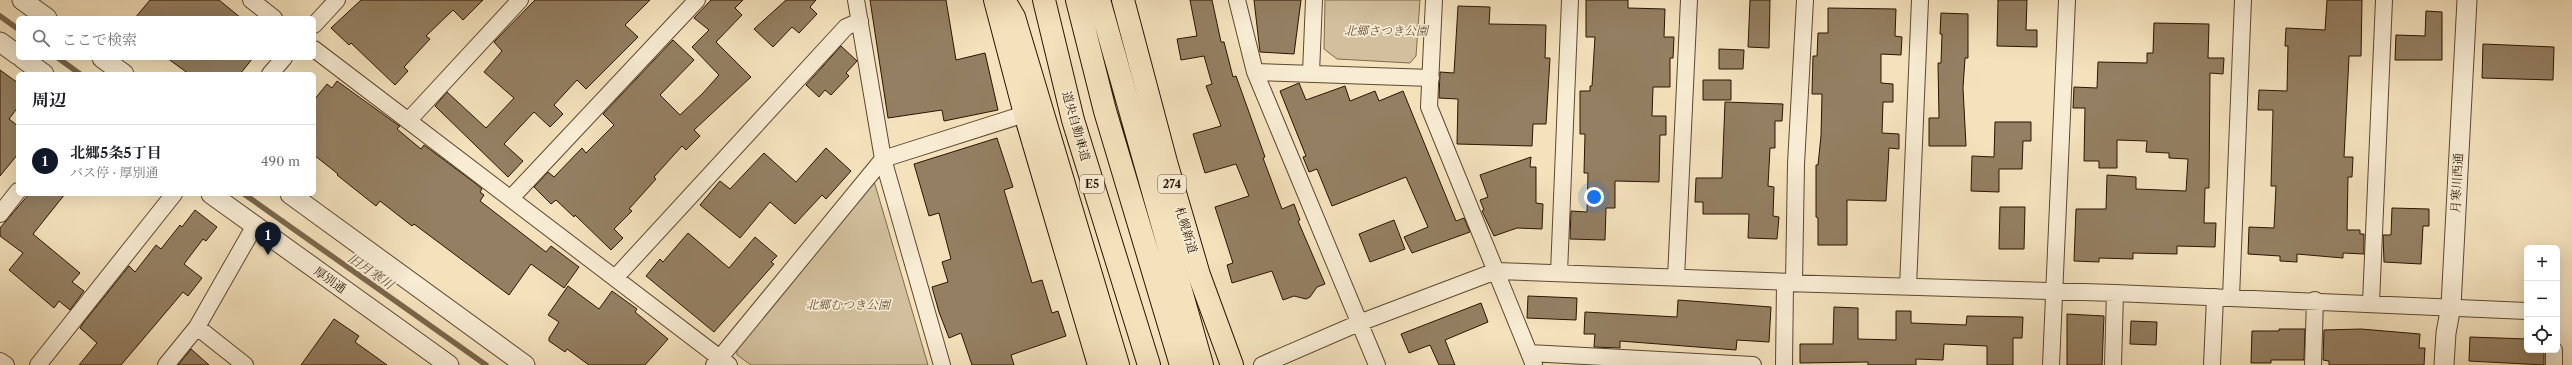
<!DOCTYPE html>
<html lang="ja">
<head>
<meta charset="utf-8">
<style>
  :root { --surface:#fff; --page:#f2f2f2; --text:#202124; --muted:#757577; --line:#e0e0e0; --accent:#111827 }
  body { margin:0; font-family:"Libre Caslon Text","Noto Serif JP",serif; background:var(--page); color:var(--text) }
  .controls { position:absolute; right:12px; bottom:12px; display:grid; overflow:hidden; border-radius:6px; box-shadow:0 4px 16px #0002 }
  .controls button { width:36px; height:36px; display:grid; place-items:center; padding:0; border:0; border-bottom:1px solid var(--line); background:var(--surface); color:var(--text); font:20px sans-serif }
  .you { position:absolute; left:1594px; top:197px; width:14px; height:14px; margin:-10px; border:3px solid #fff; border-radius:50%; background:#1a73e8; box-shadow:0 0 0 6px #1a73e833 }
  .badge { display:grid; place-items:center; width:26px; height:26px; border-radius:50%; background:var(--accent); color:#fff; font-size:13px; font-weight:700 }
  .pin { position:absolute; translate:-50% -33px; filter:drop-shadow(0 1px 2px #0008) }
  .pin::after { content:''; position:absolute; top:21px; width:14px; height:12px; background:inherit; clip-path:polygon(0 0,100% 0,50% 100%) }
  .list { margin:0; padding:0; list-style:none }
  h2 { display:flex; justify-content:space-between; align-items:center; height:52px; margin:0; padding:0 16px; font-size:17px }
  h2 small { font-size:13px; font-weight:400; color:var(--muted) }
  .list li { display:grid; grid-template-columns:26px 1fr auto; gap:12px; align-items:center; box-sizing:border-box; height:72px; padding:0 16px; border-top:1px solid var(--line) }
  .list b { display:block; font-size:15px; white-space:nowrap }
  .list p { margin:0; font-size:13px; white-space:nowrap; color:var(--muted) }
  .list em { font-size:13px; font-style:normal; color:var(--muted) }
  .icon { flex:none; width:22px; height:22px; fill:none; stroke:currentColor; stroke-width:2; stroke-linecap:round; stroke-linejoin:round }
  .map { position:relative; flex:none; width:2572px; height:365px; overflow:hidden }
  .search { position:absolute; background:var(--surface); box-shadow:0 4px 16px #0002; left:16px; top:16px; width:300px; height:44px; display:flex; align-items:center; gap:10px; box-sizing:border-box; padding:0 14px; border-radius:6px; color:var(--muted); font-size:15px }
  .panel { position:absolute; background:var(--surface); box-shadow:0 4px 16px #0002; left:16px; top:72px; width:300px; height:124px; border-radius:6px }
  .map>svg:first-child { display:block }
</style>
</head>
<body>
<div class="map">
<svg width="2572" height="365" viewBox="0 0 2572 365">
  <rect width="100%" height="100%" fill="#f4e2bd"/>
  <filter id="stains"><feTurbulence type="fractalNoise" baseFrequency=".005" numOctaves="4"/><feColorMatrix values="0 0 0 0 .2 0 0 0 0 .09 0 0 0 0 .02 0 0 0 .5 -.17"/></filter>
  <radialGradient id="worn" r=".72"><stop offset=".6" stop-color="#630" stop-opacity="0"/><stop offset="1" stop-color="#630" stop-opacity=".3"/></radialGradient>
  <!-- green -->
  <path fill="#d2bf9d" stroke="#7e6a4e" d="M1325,0H1420L1416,56L1410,63L1337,59L1324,49Z
    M874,181L928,365H751L737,355V344Z"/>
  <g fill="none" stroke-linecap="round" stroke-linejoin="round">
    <!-- stream -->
    <path stroke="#7b664b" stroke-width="5.5" d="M0,16L18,29
      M58,58L80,74
      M244,194L486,365"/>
  </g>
  <!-- building -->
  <path fill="#947f62" stroke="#2b1400" d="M150,0H219L241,18H135Z
    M361,0H483L463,20L453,10L426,36L430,39L404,67L408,71L395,85L351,43L349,45L331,28Z
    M535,0H650L625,25L638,37L586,89L577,80L554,105L563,114L550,127L534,112L504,144L523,161L508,177L435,106L447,92L486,128L514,98L484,72L502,51L494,42Z
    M711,0H743L735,8L742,15L716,42L751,77L694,130L700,136L686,150L682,146L654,177L656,179L629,209L632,211L614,229L623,238L611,250L575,215L574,217L556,200L551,204L534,187L548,172L554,177L582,148L586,153L614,125L603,114L673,40L694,60L660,95L680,115L703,93L719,75L692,47L709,30L694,18Z
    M786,0H816L810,7L817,14L799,33L792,27L773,47L754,29Z
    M870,0H946L956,60L985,53L998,110L944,121L942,110L888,118Z
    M1190,0H1212L1221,42H1224L1233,77L1236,76L1265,157L1263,158L1282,209L1294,204L1300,220L1298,221L1325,284L1317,287L1310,297L1306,299L1294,296L1283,300L1272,271L1232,283L1227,265L1233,263L1215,207L1249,196L1236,164L1205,173L1193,134L1221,126L1206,86L1212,84L1204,56L1181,60L1177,39L1197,36Z
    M1254,0H1301L1294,54L1260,52Z
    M1586,0H1628V8L1665,9L1664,37H1674L1673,58H1670V87H1653L1652,116H1666V135H1660L1659,182L1615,181V208H1606L1605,240L1570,239L1571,211L1587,212L1588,173H1584L1585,134H1580V91H1590V86H1592L1595,37H1586Z
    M1750,0H1770L1769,48L1748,47Z
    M1998,0H2027L2026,30H2037V47L1997,46Z
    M2327,0H2362L2361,56H2349L2344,157H2353L2352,177H2348L2347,230H2360V234H2364V254L2343,253V258L2297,254V262L2280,261V256L2248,254L2249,227L2274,228L2276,186H2271L2273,110H2258L2259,90L2287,91L2288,46H2285L2286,28L2325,30Z
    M1458,6L1490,7L1489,24L1546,25L1545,58H1550L1546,124H1533L1532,146L1457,144L1458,99L1439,98L1440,72L1454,73Z
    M1828,8L1896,9L1895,36L1902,37L1901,55L1881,54V83L1893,84V102H1883L1882,133L1899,134V149L1889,148L1886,201L1847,200V245H1818V218L1816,217V165H1818L1821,136L1822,94H1812L1813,56H1817L1818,33H1828Z
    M2426,11L2442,12V60H2395L2396,35L2425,36Z
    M1941,13L1968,14V58H1965L1963,88L1966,146H1929V118H1939L1938,63H1941L1942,34H1940Z
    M2154,23L2209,24L2208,58H2224L2223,74L2210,73L2209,188H2205L2204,223H2216L2215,247L2177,246V254L2133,253V259L2099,258V262L2074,261L2076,209H2106L2107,175L2136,177V189L2186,191L2188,159L2169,158V153L2146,152L2147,141L2117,140V168H2099V161H2084L2085,108H2073L2074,87L2097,88L2098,62L2147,63V53H2153Z
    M2483,44L2554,47L2553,80L2482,78Z
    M841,46L857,61L846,73L849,76L831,95L825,90L819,97L806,85Z
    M1719,49L1744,50L1743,69H1719Z
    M167,58H253L240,74H189Z
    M0,70L18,83V107L9,119L18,126V154L0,176Z
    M1703,80H1731V100H1703Z
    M337,81L398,125L400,126L397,129L421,149L424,145L475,183L482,189L480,192L484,195L480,201L546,252L551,246L579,267L564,288L531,264L509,295L414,224L412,226L380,201L376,206L337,175L338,174L314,155V100L327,84L332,88Z
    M1299,83L1306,100L1345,86L1350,101L1375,91L1379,101L1403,91L1456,221L1464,218L1470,232L1412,253L1404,237L1428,227L1406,177L1332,206L1317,169L1309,172L1303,157L1306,156L1280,91Z
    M1725,102L1783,104L1782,121H1775V148H1770L1768,186L1774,187L1773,216L1779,217L1777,239L1748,238L1749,214H1703V202H1695L1696,178H1722Z
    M1995,122H2031V141H2023L2022,169H1999V192L1971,191L1972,156L1994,157Z
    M997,138L1013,187L1004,190L1032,283L1042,280L1052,313L1058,311L1066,336L1011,355L1014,365H972L961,333L949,338L939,312L932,287L948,282L942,262L951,259L939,213L929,216L914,164Z
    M826,148L851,171L826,199L822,195L795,224L770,202L740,238L700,205L720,181L730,189L764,153L796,182Z
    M1531,157L1530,167H1536V203L1543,204L1542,229L1517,228L1494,236L1482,211L1484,210L1480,200L1488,197L1480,175Z
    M29,194H65L33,234L80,273L72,282L84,291L70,310L59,301L54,308L9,270L23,253L0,236V228Z
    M2000,207H2025L2024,249H1999Z
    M2392,208L2429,209V226H2423L2421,264L2384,262L2383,235H2391Z
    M195,210L217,227L206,241L203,239L184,264L202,278L188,296L183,292L121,365H79L97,343L80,328L84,322L129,266L135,272L156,245L161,249L180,225L182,227Z
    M1394,220L1405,249L1370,262L1359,234Z
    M688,233L729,268L755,237L777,256L771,262L774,264L714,332L646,276L660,259L663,262Z
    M568,286L599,309L612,291L637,309L635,312L668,339L645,365H589L567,349L565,352L549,341V338L559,322L548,315Z
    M1528,296L1577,298L1576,320L1527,318Z
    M1678,300L1771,307L1769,342L1737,340L1736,350L1620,341V348L1594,347L1595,334H1584L1585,312L1677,317Z
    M1481,303L1488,322L1445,340L1455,365H1439L1430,345L1409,353L1401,334Z
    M1834,307L1858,308V339L1896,340V311H1911V323L1966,325L1967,316L2023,317L2022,338H2013V365H1987V346L1944,344L1943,360L1916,359V365H1868V362L1800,363V344H1833Z
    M2067,314L2104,316L2102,365H2067Z
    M334,319L359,336L355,342L387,365H301Z
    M2131,321L2157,322L2156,345L2130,344Z
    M2279,329H2305L2304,360H2271V363H2251L2252,331H2279Z
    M2361,329L2420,334L2419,348H2425L2424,365H2329V361L2323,360L2324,330Z
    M2470,337L2527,339V350H2544V365L2469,361Z
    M191,349L209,365H178Z"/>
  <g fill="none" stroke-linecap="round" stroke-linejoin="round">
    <!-- minor casing -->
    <g stroke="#5d482f" stroke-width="18">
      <path id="minor" d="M251,0L274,18
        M856,0L883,159L942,365
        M1237,0L1255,72L1377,365
        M1434,0L1429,107L1534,365
        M314,25L337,0
        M314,49L729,365
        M1255,72L1431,78
        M1311,73L1314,0
        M270,74L284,58
        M408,121L520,0
        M511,198L697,0
        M0,214L18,191
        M1559,273L1570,0
        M615,278L846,27L860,21
        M1676,278L1689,0
        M1908,287L1920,0
        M2231,297L2243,0
        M2371,303L2384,0
        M197,327L245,365
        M1529,353L1753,365
        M0,361L6,365
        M38,365L174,194
        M166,365L197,327L254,227
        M714,365L883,159L1025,114
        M1262,365L1359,323L1496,271L1794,282L1796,164L1805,0
        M1784,365L1785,283L2115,293L2527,311
        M2051,365L2067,0
        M2113,365L2115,293
        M2212,365L2215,297
        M2313,365L2315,300
        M2554,365V350"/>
    </g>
    <!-- tertiary casing -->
    <g stroke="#5d482f" stroke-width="21">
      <path id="tertiary" d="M22,0L47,18
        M0,42L18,55
        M22,58L44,74
        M102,58L124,74
        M211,194L449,365
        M290,194L525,365
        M2444,365L2446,333L2451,306L2467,0"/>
    </g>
    <!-- trunk casing -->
    <g stroke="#2b1400" stroke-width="24">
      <path id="trunk" d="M995,0L1025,114L1099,365
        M1123,0L1166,162L1199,275L1232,365"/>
    </g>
    <!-- motorway casing -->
    <g stroke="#2b1400" stroke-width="24">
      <path id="motorway" d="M1004,0L1014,17L1118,365
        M1044,0L1073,120L1149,365
        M1077,0L1105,111L1181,365
        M1099,0L1202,365"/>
    </g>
    <!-- minor -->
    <use href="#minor" stroke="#f8ecd4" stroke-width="16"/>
    <!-- tertiary -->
    <use href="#tertiary" stroke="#f8ecd4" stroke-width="19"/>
    <!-- trunk -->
    <use href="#trunk" stroke="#f4e2bd" stroke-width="22"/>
    <!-- motorway -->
    <use href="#motorway" stroke="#f4e2bd" stroke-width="22"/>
  </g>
  <g text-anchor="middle" stroke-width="3.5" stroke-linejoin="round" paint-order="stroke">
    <!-- shield labels -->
    <g fill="#f8ecd4" stroke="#685540" stroke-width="1">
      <rect x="1080" y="175" width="24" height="18" rx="3"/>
      <rect x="1158" y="175" width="28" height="18" rx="3"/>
    </g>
    <g font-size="11" font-weight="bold" fill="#2b1400">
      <text x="1092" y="188">E5</text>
      <text x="1172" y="188">274</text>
    </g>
    <!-- park labels -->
    <g font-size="12" font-style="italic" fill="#655037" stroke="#f8ecd4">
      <text x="1386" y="35">北郷さつき公園</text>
      <text x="848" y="309">北郷むつき公園</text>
    </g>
    <!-- street labels -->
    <g font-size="12" fill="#2b1400" stroke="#f8ecd4">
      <text transform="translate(1076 126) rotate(74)" y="4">道央自動車道</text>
      <text transform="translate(2457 183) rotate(-87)" y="4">月寒川西通</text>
      <text transform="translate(1186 230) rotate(73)" y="4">札幌新道</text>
      <text transform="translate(330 280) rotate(35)" y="4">厚別通</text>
    </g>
    <!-- water labels -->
    <g font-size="13" font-style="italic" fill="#604a32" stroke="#f8ecd4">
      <text transform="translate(371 271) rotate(35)" y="5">旧月寒川</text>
    </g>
  </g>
  <rect width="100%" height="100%" filter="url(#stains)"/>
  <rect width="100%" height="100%" fill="url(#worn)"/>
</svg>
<div class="controls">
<button>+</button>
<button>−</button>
<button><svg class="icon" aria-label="locate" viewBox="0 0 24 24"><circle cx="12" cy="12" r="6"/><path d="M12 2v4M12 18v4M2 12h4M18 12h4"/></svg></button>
</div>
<div class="you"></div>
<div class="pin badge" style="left:268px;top:255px">1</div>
<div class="search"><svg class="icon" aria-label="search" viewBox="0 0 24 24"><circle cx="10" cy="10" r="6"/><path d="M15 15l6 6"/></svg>ここで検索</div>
<section class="panel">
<h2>周辺<small></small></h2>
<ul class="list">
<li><span class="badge">1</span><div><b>北郷5条5丁目</b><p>バス停 · 厚別通</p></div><em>490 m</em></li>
</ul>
</section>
</div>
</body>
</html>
